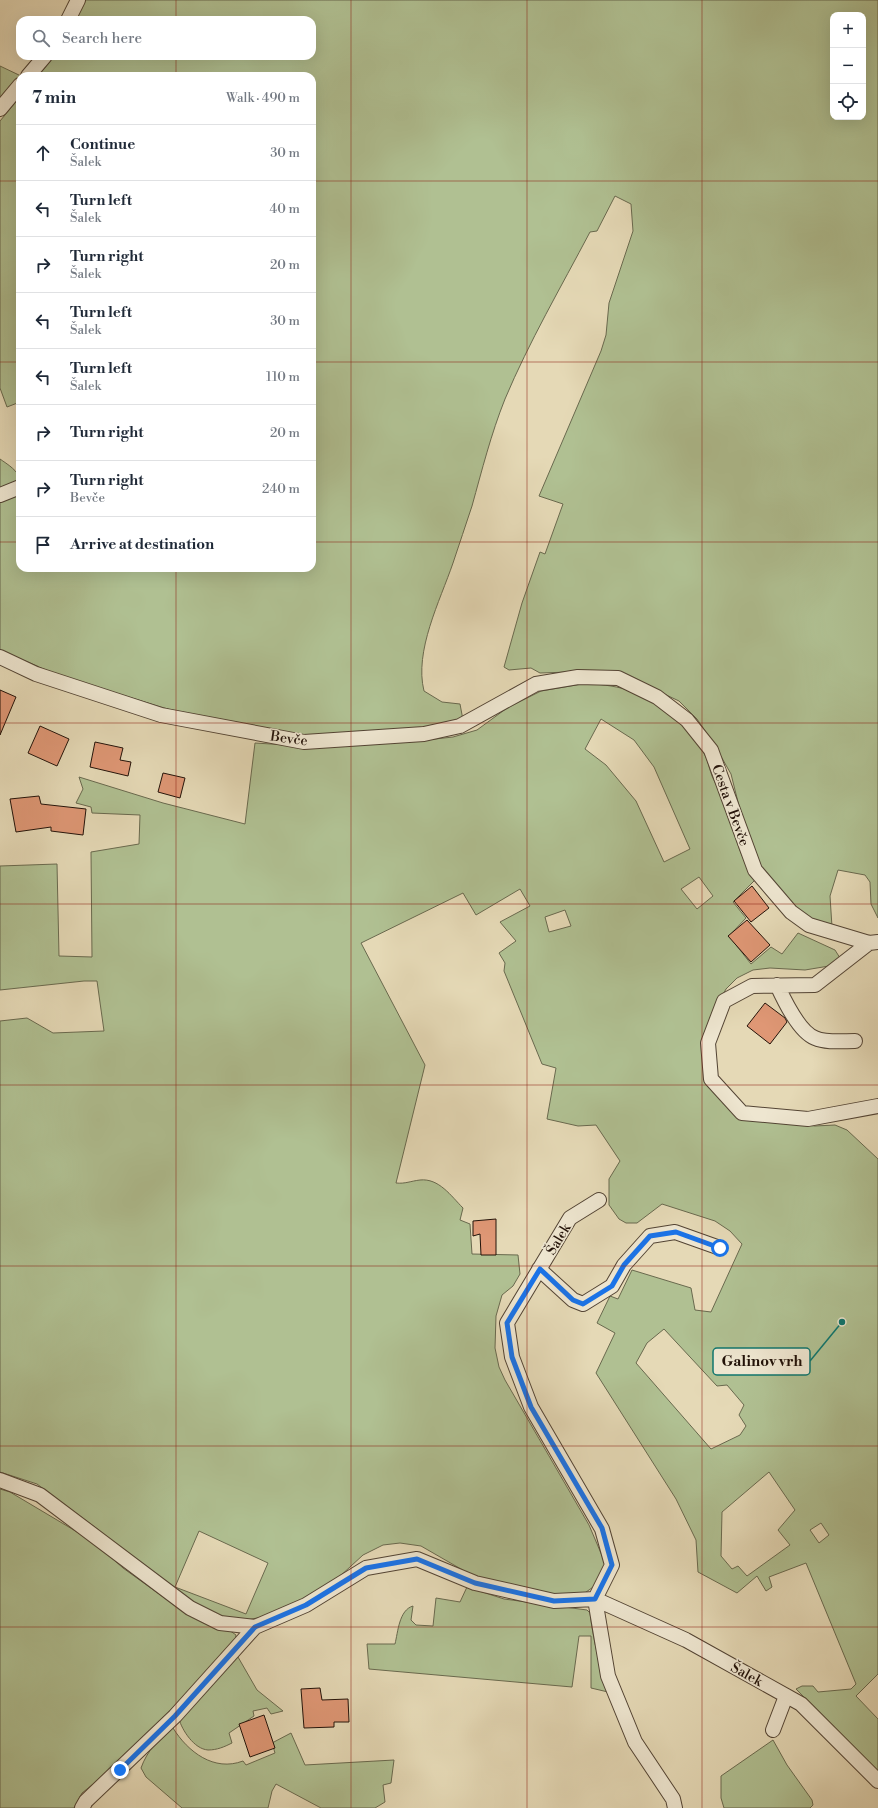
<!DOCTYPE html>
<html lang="en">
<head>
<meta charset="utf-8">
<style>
  :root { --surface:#fff; --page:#f6f6f7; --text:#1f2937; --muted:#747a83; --line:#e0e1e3 }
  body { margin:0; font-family:"Libre Bodoni",serif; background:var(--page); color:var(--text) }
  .controls { position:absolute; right:12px; top:12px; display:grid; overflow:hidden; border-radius:8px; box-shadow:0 4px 16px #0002 }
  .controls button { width:36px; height:36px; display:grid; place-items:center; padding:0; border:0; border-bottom:1px solid var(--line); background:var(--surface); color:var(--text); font:20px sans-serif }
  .stop { position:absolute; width:12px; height:12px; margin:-9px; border:3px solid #1a73e8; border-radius:50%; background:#fff }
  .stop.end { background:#1a73e8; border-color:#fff; box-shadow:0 1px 4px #0008 }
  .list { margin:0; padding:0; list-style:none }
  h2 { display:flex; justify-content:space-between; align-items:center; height:52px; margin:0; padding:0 16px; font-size:17px }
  h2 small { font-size:13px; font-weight:400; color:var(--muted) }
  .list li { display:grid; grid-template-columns:26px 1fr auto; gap:12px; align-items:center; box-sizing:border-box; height:56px; padding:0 16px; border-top:1px solid var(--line) }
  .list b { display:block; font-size:15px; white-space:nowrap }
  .list p { margin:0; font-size:13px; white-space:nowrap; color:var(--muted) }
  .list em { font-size:13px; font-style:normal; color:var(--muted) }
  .icon { flex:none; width:22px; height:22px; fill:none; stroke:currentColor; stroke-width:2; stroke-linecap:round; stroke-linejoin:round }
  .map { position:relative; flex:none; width:878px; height:1808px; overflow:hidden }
  .search { position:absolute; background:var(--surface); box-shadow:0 4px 16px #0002; left:16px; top:16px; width:300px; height:44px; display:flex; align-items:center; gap:10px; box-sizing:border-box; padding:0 14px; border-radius:12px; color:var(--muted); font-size:15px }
  .panel { position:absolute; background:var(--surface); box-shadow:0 4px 16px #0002; left:16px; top:72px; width:300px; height:500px; border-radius:12px }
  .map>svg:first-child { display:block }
</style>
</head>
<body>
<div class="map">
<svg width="878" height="1808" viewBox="0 0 878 1808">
  <rect width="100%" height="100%" fill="#e5d9b6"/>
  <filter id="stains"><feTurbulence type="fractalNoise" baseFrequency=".005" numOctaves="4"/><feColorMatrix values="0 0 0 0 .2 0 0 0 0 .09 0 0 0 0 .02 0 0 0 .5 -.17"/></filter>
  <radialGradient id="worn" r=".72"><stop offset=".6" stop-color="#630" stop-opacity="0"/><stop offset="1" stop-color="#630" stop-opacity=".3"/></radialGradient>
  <!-- green -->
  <path fill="#b0c092" stroke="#69694e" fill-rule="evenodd" d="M85,0H878V918L871,904L870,882L865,875L838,870L830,896L832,927L810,919L785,899L758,865L747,838L731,774L714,744L697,719L679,701L641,683L569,672L540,673L531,668L509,670L504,667L522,603L540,552L545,554L563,504L539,496L601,351L606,335L609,303L633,231L631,204L615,196L597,231L590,232C561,287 529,342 505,399C491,434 482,470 472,506C466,525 459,544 453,563C440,601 414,651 424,691L442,702L460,704L463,720L441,726L308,736L171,710L60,676L0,650V501L20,491V568H312V76H38L54,56H312V20H75ZM833,15H863V117H833Z
    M0,66L21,76L0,102Z
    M20,97V402L7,407L0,388V121Z
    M0,459C7,464 19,471 20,480L0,488Z
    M588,683C603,685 619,686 633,692C662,704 689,726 704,753C708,760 709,768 712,776C717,787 724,798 727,809C737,837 737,854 756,879L733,902L746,918L729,936L751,964L771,947L782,954L798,933L835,950L840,958L835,965L805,970L770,968L753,970L737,978L726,989L710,1018L717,1075L746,1108L783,1123L815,1126L835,1125L847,1130L878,1159V1674L856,1696L878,1719V1772L796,1689L802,1686H813L818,1692L851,1689L856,1684L806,1563L769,1577L772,1587L766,1591L757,1576L737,1593L698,1572L696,1540L676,1499L596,1373L615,1333L597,1323L610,1296L618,1299L632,1270L691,1288L695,1310L711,1312L742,1244L730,1231L715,1221L662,1204L637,1223H626L619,1219L609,1205V1179L620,1161L596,1125L578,1126L547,1119L556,1068L542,1064L504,971L505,963L499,953L516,941L500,922L530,906L520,889L476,915L463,893L361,943L425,1065L396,1183C405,1184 411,1181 420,1180C439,1178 451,1196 463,1208L460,1220L470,1224L472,1254L518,1255L520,1274L513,1286L502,1295L496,1316L495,1348L499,1367L505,1380L589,1525L606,1565L596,1585L579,1597L556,1596L480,1580L421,1546L400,1543L383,1545L363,1555L338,1578L305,1600L263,1617L246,1620L231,1618L212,1614L188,1602L129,1558L100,1531L37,1484L0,1472V1021L27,1018L53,1033L104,1031L97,981H84L0,990V866L57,864L59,956L92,957L91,852L139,844L140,815L92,813L91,807L76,803L83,789L79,777L163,803L245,824L255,743L303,746L426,740L453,737L477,730L507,708L541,691ZM601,719L634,740L654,767L690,849L664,862L636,801L606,765L585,749ZM699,877L713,896L697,909L681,889ZM565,910L571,926L549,932L545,917ZM664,1329L717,1386L727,1385L744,1405L739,1415L746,1426L740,1435L711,1449L636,1363L647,1343ZM769,1472L795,1510L778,1530L790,1545L747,1576L738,1566L732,1569L721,1556L722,1512ZM821,1523L829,1535L819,1543L810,1530ZM199,1531L268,1563L246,1614L175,1587Z
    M0,1489L10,1492L94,1542L123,1568L180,1609L204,1623L229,1630L236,1635L235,1641L128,1756L82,1793L74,1808H0Z
    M467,1587L504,1599L587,1610L590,1613C593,1640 600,1666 608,1692L591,1688V1636H579L572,1687L369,1669L367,1644H395C398,1632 399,1610 413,1606L411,1620L416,1625L433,1626L436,1598L460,1602Z
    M238,1657L257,1690L283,1711L271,1714L267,1708L253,1711L254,1716L229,1733L232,1743C224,1747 217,1750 208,1750C194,1749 182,1730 179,1719L223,1670Z
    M173,1728C188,1752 214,1772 243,1761L246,1765L275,1753L272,1743L291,1733L305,1765L394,1760L391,1783L383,1785L385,1802L375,1808H321L276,1784L272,1791L268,1808H182L146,1777L141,1768C147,1751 159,1738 173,1728Z
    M773,1740L787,1765L812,1800L813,1805L810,1808H724L721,1798V1776Z"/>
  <!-- building -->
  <path fill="#df9775" stroke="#221209" d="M0,690L16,697L0,735Z
    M40,726L69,739L57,766L28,753Z
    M95,742L123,748L120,760L131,762L128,776L90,767Z
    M163,773L185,778L180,798L158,792Z
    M39,796L41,804L86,809L83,835L51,831V827L16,832L10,799Z
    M752,886L769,908L751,922L734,901Z
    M747,920L770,945L751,962L728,936Z
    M765,1003L785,1018L787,1022L770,1044L747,1026Z
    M496,1219V1255H481L480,1234L473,1236V1221Z
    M320,1688L322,1700L348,1699L349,1722H334V1727L304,1728L301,1689Z
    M264,1715L275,1748L250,1757L239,1724Z"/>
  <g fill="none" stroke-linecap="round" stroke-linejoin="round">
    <!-- minor casing -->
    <g stroke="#534434" stroke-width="16">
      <path id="minor" d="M68,20L78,0
        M28,76L45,56
        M0,109L20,85
        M0,495L20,487
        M0,657L36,674L161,715L304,742L424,734L460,726L536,684L578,677L618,678L657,697L687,720L711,750L755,870L791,912L809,925L869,943L878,942
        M869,943L815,985L752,986L724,1001L708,1043L711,1079L742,1113L808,1119L878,1106
        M777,985C784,1000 799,1032 815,1038C826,1043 843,1041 855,1041
        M599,1200L570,1218L507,1323L512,1357L531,1407L602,1529L612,1565L595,1599L608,1676L635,1742L673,1799L675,1808
        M539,1269L573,1300L583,1304L612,1286L624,1265L650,1236L675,1232L720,1248
        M0,1480L40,1495L190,1608L220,1623L255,1627
        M773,1730L786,1696
        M82,1808L86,1801L175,1716L255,1627L306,1605L366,1568L417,1559L475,1583L554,1601L595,1599L686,1640L801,1704L878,1781"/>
    </g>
    <!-- minor -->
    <use href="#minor" stroke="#eee6d0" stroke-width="14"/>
  </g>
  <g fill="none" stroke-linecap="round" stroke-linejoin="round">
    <!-- route -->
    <path stroke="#1a73e8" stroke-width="5" d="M120,1770L175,1716L255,1627L306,1605L366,1568L417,1559L475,1583L554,1601L595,1599L612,1565L602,1528L531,1407L512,1357L507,1323L540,1269L573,1300L583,1304L612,1286L624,1265L650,1236L676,1232L720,1248"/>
  </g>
  <!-- grid -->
  <path fill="none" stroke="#8f2418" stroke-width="1" stroke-opacity="0.55" d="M176,0V20M351,0V1808M527,0V1808M702,0V1808M176,56V76M0,181H20M312,181H878M0,362H20M312,362H878M0,542H20M312,542H878M176,568V1808M0,723H878M0,904H878M0,1085H878M0,1266H878M0,1446H878M0,1627H878"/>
  <g text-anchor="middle" stroke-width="3" stroke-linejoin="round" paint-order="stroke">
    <!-- street labels -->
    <g font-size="14" fill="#221209" stroke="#eee6d0">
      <text transform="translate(289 738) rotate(8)" y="5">Bevče</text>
      <text transform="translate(731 805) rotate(70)" y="5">Cesta v Bevče</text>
      <text transform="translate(558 1239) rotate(-59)" y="5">Šalek</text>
      <text transform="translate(747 1674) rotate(29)" y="5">Šalek</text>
    </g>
  </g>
  <!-- callouts -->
  <path fill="none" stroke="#0f766e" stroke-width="1.5" d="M842 1322L810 1361"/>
  <circle fill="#0f766e" stroke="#eee6d0" stroke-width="1.5" cx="842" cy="1322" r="4"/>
  <rect fill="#eee6d0" stroke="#0f766e" stroke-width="1.5" x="713" y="1348" width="97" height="27" rx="4"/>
  <g font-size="15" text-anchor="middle" font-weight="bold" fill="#221209">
    <text x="762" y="1366">Galinov vrh</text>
  </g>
  <rect width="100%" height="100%" filter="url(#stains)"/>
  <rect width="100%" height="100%" fill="url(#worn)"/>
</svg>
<div class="controls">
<button>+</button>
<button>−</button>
<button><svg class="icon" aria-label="locate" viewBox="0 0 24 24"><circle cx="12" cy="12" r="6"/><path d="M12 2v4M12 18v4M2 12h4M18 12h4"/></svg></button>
</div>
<div class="stop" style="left:720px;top:1248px"></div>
<div class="stop end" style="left:120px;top:1770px"></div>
<div class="search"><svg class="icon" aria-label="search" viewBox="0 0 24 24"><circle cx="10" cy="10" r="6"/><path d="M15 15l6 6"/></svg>Search here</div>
<section class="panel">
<h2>7 min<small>Walk · 490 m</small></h2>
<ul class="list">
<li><svg class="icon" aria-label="ahead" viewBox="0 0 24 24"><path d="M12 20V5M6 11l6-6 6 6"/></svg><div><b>Continue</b><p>Šalek</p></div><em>30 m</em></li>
<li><svg class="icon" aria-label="left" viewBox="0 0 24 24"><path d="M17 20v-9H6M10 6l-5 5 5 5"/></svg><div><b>Turn left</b><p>Šalek</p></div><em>40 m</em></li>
<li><svg class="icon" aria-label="right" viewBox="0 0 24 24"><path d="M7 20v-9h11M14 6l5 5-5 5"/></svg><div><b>Turn right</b><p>Šalek</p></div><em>20 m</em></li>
<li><svg class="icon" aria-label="left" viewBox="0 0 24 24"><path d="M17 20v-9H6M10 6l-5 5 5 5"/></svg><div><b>Turn left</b><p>Šalek</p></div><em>30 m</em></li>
<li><svg class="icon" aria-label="left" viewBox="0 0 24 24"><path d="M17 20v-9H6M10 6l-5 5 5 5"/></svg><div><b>Turn left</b><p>Šalek</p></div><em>110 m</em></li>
<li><svg class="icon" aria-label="right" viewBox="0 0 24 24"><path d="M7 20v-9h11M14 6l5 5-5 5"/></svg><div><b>Turn right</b></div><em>20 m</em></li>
<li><svg class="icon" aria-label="right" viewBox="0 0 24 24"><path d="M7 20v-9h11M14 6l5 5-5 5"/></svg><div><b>Turn right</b><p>Bevče</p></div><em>240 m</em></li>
<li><svg class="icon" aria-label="arrive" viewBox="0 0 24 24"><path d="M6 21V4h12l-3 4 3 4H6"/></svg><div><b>Arrive at destination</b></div></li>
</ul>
</section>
</div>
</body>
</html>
